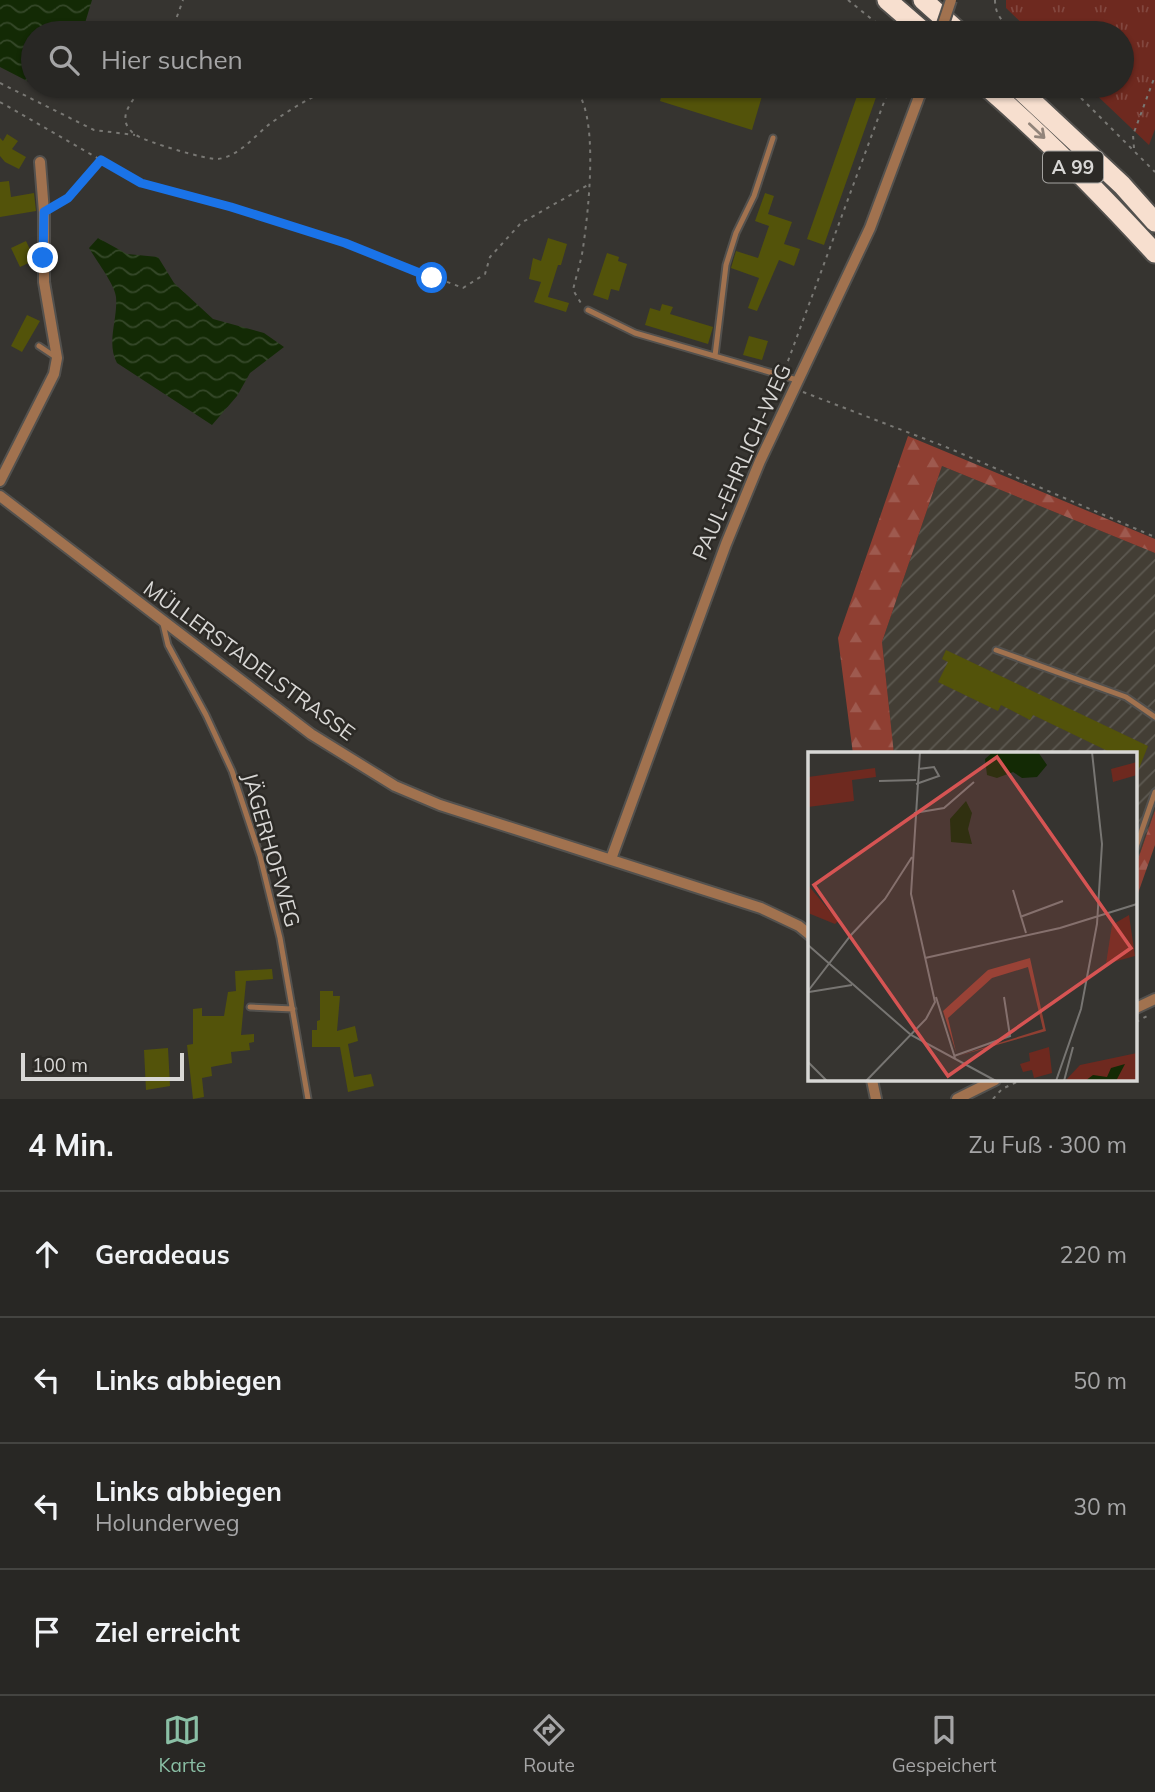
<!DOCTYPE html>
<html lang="de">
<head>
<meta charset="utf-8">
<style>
  :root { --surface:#282724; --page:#343331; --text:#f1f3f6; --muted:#a5a5a6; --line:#444441; --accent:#8abfa5 }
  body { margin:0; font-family:Mulish,sans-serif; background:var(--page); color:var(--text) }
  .scale { position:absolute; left:21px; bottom:18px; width:163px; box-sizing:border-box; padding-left:7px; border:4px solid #d8d7d5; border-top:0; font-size:19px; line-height:24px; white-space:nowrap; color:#d8d7d5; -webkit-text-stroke:5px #2c2a26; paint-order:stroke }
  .stop { position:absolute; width:21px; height:21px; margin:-16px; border:5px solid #1a73e8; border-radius:50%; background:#fff }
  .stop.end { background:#1a73e8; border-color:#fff; box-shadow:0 2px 7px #0008 }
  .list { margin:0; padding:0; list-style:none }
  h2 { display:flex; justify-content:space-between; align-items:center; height:91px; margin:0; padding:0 28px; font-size:30px }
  h2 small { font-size:23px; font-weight:400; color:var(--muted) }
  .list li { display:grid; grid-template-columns:46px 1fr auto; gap:21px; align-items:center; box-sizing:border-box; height:126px; padding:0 28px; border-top:2px solid var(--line) }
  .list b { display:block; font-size:26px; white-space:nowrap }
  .list p { margin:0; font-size:23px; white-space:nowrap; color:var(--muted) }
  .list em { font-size:23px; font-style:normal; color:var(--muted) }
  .icon { flex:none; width:38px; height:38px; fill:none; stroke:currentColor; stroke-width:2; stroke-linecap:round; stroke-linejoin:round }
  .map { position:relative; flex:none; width:1155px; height:1099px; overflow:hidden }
  .search { position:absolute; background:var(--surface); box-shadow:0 2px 5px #0004; left:21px; right:21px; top:21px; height:77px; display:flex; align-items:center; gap:18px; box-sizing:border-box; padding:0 24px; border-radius:38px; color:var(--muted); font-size:26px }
  .sheet { height:595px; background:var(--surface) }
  nav { display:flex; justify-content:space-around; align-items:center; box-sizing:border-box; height:98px; border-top:2px solid var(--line); background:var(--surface); font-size:19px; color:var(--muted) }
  nav a { display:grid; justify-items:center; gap:4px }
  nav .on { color:var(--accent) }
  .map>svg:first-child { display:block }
</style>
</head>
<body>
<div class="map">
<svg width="1155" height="1099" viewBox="0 0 1155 1099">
  <defs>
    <pattern id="industrial-furrows" width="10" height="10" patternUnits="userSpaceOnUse" patternTransform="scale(1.75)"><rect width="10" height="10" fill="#433e35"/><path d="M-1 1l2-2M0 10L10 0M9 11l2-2" fill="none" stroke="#5d5951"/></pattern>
    <pattern id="grass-tufts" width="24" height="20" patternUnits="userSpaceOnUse" patternTransform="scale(1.75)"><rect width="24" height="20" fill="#6e291f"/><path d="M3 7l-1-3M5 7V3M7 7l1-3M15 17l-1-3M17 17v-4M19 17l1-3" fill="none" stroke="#82473f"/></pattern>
    <pattern id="forest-firs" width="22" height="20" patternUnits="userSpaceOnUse" patternTransform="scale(1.75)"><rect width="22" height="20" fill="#8f3f32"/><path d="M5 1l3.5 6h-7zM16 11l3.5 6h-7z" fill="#9e5a4f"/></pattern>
    <pattern id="water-waves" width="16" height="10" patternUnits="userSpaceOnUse" patternTransform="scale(1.75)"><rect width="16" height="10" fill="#132a05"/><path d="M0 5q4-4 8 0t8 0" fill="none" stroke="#354829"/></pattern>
  </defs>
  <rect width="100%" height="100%" fill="#363430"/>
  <!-- industrial -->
  <path fill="url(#industrial-furrows)" d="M942,466L1155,553V810L1136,865V754H894L882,642Z"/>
  <!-- grass -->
  <path fill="url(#grass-tufts)" d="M1006,0H1155V129L1149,145L1087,86H1122V33H1032L1006,8Z"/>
  <!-- forest -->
  <path fill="url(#forest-firs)" d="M908,436L1155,539V553L942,466L882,642L894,754H853L838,638Z
    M1155,810V845L1136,899V865Z"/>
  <!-- water -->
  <path fill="url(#water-waves)" d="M0,0H92L82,33H33V84L0,67Z
    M98,238L127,254L158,257L174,283L213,319L264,333L284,347L250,373L237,396L212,425L117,363C106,343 118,319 116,297C115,285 96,260 89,248Z"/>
  <!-- building -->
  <path fill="#53530a" d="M664,86H730L762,96L752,130L660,101Z
    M833,86H880L824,245L807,239L857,96Z
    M7,134L18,141L12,149L26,157L19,169L5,162L0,156V138L3,141Z
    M9,181L11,197L34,193L36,211L0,217V182Z
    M765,193L774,196L768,214L792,222L784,244L800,249L794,266L779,260L757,311L748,308L759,278L731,268L736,251L758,258L769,226L755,221Z
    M548,238L567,244L561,265H558L548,297L569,303L566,312L534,302L541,282L529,279L533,258L541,261Z
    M26,241L35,260L20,267L11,248Z
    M607,253L619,257L618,261L627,264L619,291L611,289L608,300L593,295Z
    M662,304L673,307L670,314L713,327L708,344L645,325L650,308L660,311Z
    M27,315L40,321L22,352L11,346Z
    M749,336L768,341L762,360L743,355Z
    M946,650L1148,746L1136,776V754H1114L1033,715L1030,720L1001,705L998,711L938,682L948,662L942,659Z
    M272,969L273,979L246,981L241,1035L254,1034V1042L249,1043L250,1050L231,1052L232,1063L211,1067L212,1076L202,1078L204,1097L193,1099L187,1045L193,1044V1009L202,1008V1016H224L228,992L236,991L235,971Z
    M320,991H333V996H340L337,1031L355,1026L358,1041L348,1044L354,1077L371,1074L374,1086L348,1092L340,1047H312V1030H317V1021L320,1020Z
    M168,1048L170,1086L146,1090L144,1050Z"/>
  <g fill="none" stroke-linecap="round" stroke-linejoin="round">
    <!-- service casing -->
    <g stroke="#53514e" stroke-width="9">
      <path id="service" d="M588,310L635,333L797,380
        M39,346L57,358
        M715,356L726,265L736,233L754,196L773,138
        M163,624L168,645L206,715L232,771L260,856L280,938L308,1099
        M996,650L1126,697L1155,717
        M1136,847L1155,792
        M250,1007L293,1009"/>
    </g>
    <!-- minor casing -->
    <g stroke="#53514e" stroke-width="14">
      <path id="minor" d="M0,481L54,374L57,358L44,282V212L40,162
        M0,496L311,734L395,786L440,805L761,908L799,926L810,935
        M611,859L726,544L760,461L870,228L923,86
        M1136,1008L1155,999
        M872,1080L876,1099
        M957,1099L995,1080"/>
    </g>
    <!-- motorway casing -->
    <g stroke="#53514e" stroke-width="23">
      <path id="motorway" d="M887,0L925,33
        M923,0L960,33
        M986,86C1046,138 1101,194 1155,253
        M1016,86L1122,185L1155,222"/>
    </g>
    <!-- path -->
    <path stroke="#797874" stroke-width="2" stroke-dasharray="3.5 5" stroke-linecap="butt" d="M848,0L889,33
      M995,0C995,16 1004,23 1015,33
      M171,33L183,0
      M0,83L94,130L135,135
      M144,86C137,95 122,110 126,123C127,127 132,133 136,135C146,142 207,160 218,159C240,156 255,135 271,123C292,108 313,96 336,86
      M572,86C601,108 588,214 583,248C581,262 576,277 573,290L582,305
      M1069,86L1155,172
      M0,102L141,183L231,207L345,243L463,288L485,274L490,257L521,223L588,185
      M1134,148L1133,135L1155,76
      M54,207L68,198L101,160
      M785,369L890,86
      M803,392L946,447L1155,537
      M1136,1022L1147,1016
      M993,1099L1002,1089L1021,1080"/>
    <!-- service -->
    <use href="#service" stroke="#a1724f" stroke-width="5"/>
    <!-- minor -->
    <use href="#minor" stroke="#a1724f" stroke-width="10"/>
    <!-- motorway -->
    <use href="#motorway" stroke="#f7dfcf" stroke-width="19"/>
    <!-- minor-bridge casing -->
    <g stroke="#53514e" stroke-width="14" stroke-linecap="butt">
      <path id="minor-bridge" d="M940,33L951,0"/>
    </g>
    <!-- minor-bridge -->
    <use href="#minor-bridge" stroke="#a1724f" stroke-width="10"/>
  </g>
  <!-- one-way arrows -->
  <defs><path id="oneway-shaft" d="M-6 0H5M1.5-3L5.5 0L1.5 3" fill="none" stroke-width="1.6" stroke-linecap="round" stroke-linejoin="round" transform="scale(1.75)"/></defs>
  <use stroke="#92847a" href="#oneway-shaft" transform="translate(1037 131) rotate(43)"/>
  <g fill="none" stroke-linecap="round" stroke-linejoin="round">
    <!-- route -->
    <path stroke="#1a73e8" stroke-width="9" d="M43,258L44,212L68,198L101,160L141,183L231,207L345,243L432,278"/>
  </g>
  <g text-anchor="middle" stroke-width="5" stroke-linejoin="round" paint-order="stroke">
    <!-- shield labels -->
    <rect fill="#2c2a26" stroke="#a4a3a0" stroke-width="2" x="1043" y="151.5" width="60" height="31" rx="5"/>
    <g font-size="19" font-weight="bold" fill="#d8d7d5">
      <text x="1073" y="174">A 99</text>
    </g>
    <!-- street labels -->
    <g font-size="21" fill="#d8d7d5" stroke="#2c2a26">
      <text transform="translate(742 462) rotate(-66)" y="7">PAUL-EHRLICH-WEG</text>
      <text transform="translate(249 661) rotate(36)" y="7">MÜLLERSTADELSTRASSE</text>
      <text transform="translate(271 850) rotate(74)" y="7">JÄGERHOFWEG</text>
    </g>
  </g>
  <!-- overview -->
  <g transform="translate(808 752)">
    <rect width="329" height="329" fill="#363430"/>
    <path d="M329,10V23L305,30L303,17ZM67,16L68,25L44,28L46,49L0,55V25ZM0,133L30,169L27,172L0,161ZM321,163L327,204L298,212L304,173ZM329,301V329H257L272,313Z" fill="#6e291f"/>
    <path d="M222,206L238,279L150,304L235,277L220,215L184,226L140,266L148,300L135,259L180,218Z" fill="#8f3f32"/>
    <path d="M241,295L244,321L226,326L224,318L215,320L212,312L222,309L221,301Z" fill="#6e291f"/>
    <path d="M185,0H230L239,13L229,25L214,26L205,20L189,26L179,23L177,7ZM158,49L164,61L160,77L164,92L143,90L142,67ZM317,312L308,329H277L285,323L299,325L303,316Z" fill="#132a05"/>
    <path fill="none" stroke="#777572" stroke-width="2" d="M71,29L108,28M108,32L131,24L126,15L110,17M106,61L136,56L166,30M205,138L218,181M212,165L255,149M0,193L103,283L188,329M117,206L252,176L329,152M0,239L43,183L77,147L104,105M1,240L44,233M128,245L147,306M146,304L202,284L196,245M0,310L19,329M58,329L118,267L127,250L103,142L112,0M248,329L273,257L289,172L294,92L284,0M256,329L265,295"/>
    <path fill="#d65453" fill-opacity="0.15" stroke="#d65453" stroke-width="3.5" d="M189,5L323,196L140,324L6,133Z"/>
    <rect width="329" height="329" fill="none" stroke="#d8d7d5" stroke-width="3.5"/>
  </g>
</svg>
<div class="scale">100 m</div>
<div class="stop" style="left:432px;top:278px"></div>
<div class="stop end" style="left:43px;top:258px"></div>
<div class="search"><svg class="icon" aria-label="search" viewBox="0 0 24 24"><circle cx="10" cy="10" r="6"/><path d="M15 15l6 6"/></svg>Hier suchen</div>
</div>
<section class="sheet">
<h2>4 Min.<small>Zu Fuß · 300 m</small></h2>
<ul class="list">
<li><svg class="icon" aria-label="ahead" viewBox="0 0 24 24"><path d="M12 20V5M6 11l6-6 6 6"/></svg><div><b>Geradeaus</b></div><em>220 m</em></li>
<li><svg class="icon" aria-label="left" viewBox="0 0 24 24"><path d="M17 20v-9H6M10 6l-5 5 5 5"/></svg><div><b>Links abbiegen</b></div><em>50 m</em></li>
<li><svg class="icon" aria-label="left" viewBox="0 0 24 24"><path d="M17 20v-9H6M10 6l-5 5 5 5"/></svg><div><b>Links abbiegen</b><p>Holunderweg</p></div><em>30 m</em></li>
<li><svg class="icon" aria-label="arrive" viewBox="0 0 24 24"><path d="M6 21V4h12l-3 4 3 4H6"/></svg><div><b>Ziel erreicht</b></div></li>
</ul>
</section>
<nav>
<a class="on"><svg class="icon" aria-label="map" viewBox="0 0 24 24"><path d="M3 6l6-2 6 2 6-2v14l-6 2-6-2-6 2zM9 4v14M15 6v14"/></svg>Karte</a>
<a><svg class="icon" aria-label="directions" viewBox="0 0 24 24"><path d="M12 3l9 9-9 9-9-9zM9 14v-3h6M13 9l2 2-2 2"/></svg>Route</a>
<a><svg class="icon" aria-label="saved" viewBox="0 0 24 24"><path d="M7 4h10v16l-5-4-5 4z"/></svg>Gespeichert</a>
</nav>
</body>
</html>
